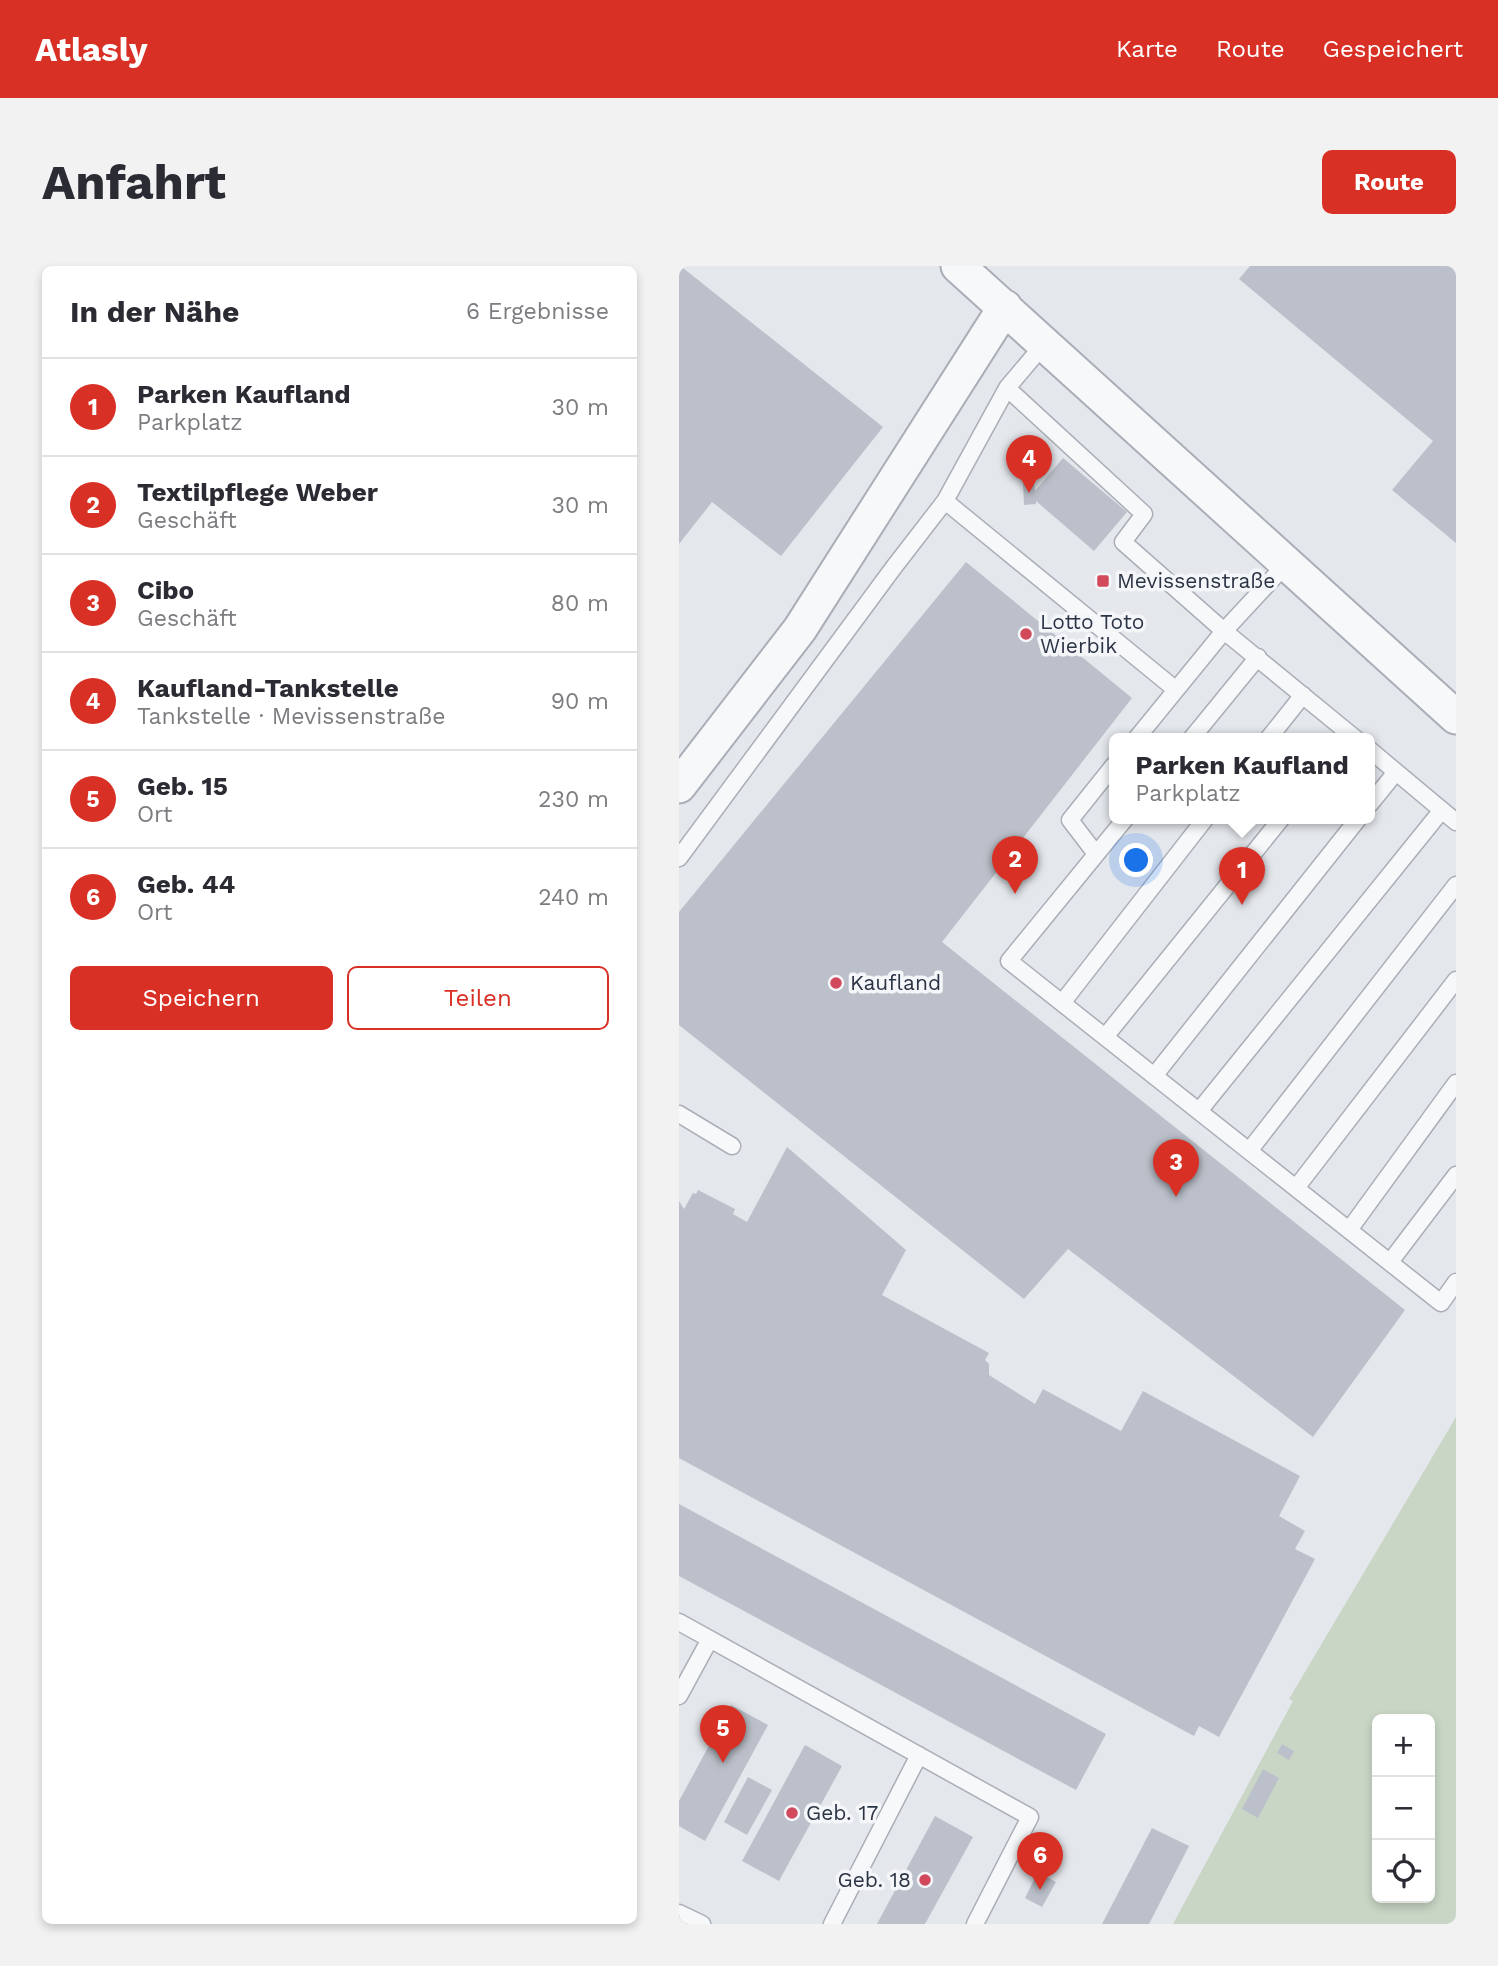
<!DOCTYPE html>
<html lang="de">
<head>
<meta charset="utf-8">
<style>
  :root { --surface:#fff; --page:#f2f2f3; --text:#2b2b33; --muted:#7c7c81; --line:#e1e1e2; --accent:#d93025 }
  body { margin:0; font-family:"Work Sans",sans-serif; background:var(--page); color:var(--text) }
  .controls { position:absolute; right:21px; bottom:21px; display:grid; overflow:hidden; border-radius:10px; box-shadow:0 4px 10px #0003 }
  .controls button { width:63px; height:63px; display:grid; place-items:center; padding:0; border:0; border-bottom:2px solid var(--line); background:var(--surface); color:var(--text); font:35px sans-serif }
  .you { position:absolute; left:458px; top:595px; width:24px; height:24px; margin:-18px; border:5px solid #fff; border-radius:50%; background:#1a73e8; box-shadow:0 0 0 10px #1a73e833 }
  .badge { display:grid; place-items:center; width:46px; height:46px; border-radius:50%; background:var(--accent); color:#fff; font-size:23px; font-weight:700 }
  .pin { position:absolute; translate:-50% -58px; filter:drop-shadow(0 2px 4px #0008) }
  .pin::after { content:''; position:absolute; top:37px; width:24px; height:21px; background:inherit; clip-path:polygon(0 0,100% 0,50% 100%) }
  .popup { position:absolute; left:430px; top:467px; width:266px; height:91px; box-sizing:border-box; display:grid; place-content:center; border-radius:10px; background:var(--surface); filter:drop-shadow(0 2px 5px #0005); font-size:23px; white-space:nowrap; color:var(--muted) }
  .popup b { font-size:26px; color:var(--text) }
  .popup::after { content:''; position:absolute; left:50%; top:100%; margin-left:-14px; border:14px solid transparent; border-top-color:var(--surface) }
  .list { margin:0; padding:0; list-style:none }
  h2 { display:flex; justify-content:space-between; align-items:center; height:91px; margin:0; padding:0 28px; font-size:30px }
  h2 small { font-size:23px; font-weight:400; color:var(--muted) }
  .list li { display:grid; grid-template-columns:46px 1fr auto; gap:21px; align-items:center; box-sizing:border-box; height:98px; padding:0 28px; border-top:2px solid var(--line) }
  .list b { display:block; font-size:26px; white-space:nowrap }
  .list p { margin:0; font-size:23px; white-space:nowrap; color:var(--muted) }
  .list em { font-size:23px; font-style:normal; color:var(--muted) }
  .actions { display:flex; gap:14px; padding:21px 28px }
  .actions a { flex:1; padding:16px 0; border:2px solid var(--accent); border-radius:10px; text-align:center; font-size:24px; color:var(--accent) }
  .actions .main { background:var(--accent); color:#fff }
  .icon { flex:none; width:38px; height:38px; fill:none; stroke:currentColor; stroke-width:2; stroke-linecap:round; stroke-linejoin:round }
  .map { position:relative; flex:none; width:777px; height:1658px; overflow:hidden; border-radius:10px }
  header { display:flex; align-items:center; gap:42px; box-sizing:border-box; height:98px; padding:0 35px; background:var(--accent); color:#fff }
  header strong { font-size:33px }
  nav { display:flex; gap:38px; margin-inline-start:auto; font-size:24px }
  .intro { display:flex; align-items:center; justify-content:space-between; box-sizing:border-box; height:168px; padding:0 42px }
  h1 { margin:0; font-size:49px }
  .button { padding:18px 32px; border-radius:10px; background:var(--accent); color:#fff; font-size:24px; font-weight:700 }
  main { display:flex; gap:42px; padding:0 42px }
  aside { flex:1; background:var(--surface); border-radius:10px; box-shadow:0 4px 10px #0003 }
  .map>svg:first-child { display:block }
</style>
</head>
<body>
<header>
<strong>Atlasly</strong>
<nav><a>Karte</a><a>Route</a><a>Gespeichert</a></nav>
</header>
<div class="intro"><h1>Anfahrt</h1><a class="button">Route</a></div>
<main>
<aside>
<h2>In der Nähe<small>6 Ergebnisse</small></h2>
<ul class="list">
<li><span class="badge">1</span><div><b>Parken Kaufland</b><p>Parkplatz</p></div><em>30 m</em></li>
<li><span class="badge">2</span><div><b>Textilpflege Weber</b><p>Geschäft</p></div><em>30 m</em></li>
<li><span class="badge">3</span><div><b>Cibo</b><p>Geschäft</p></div><em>80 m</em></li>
<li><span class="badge">4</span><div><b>Kaufland-Tankstelle</b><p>Tankstelle · Mevissenstraße</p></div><em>90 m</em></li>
<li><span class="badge">5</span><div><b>Geb. 15</b><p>Ort</p></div><em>230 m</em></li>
<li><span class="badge">6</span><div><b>Geb. 44</b><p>Ort</p></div><em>240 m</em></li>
</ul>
<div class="actions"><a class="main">Speichern</a><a>Teilen</a></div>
</aside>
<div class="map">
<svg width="777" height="1658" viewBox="0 0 777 1658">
  <rect width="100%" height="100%" fill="#e4e7ec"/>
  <!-- green -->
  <path fill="#c9d6c5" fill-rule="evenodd" d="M777,1151V1658H494L614,1435L610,1433ZM698,1453H751V1632H698Z"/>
  <!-- building -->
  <path fill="#bbc0ca" d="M571,0H777V277L713,224L754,175L560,13Z
    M4,2L204,161L102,290L33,236L0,278V7Z
    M384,192L448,246L415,285L357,235V238L345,239L344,216H355L356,225Z
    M287,296L453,432L263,676L726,1044L634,1171L389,983L345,1033L0,759V646Z
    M108,881L227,984L203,1029L310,1087L306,1094L310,1098V1109L356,1138L364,1123L442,1165L464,1125L621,1210L600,1250L626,1265L616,1283L636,1293L540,1471L520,1460L515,1470L0,1192V935L5,943L14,927L17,928L19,924L56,943L54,948L68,956Z
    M0,1238L427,1468L397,1524L0,1310Z
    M52,1439L89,1459L26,1575L0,1560V1535Z
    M603,1478L615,1485L610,1494L598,1487Z
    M126,1479L163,1500L100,1615L63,1595Z
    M584,1503L600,1512L579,1552L563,1543Z
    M69,1511L93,1524L68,1569L45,1556Z
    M256,1550L294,1571L246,1658H198Z
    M473,1562L510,1580L470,1658H423Z
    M359,1606L377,1616L363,1641L346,1632Z"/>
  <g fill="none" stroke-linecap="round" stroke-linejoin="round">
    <!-- service casing -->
    <g stroke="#a9aeb7" stroke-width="19">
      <path id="service" d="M366,77L328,122L266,235L496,423
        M328,122L465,248L444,276L545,365L677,473
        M457,473L545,365L609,296
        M512,473L579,391
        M589,473L624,429
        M691,484L777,556
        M691,538L717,506
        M446,553L330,695L762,1037L777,1016
        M417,588L391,554L435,499
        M0,592L215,301L266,235
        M383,737L526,553
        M426,771L602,553
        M475,810L679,553
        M520,845L763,544
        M0,848L53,880
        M570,885L777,619
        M617,922L777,714
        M670,964L777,817
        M711,996L777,909
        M0,1356L351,1551L296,1658
        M0,1430L31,1373
        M0,1647L23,1658
        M153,1658L240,1489"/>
    </g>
    <!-- minor casing -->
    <g stroke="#a9aeb7" stroke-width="37">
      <path id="minor" d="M279,0L777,451
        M0,520L121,363L326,41"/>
    </g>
    <!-- service -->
    <use href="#service" stroke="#f7f8fa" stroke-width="16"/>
    <!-- minor -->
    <use href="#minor" stroke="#f7f8fa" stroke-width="33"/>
  </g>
  <!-- markers -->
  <g fill="#d1495b" stroke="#f4f6f9" stroke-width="2.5">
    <rect x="417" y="308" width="14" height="14" rx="3.5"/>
    <circle cx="347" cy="368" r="7"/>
    <circle cx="157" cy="717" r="7"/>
    <circle cx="113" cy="1547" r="7"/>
    <circle cx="246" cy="1614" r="7"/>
  </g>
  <g text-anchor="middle" stroke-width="7" stroke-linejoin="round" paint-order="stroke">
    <!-- poi labels -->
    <g font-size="21" fill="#2b3445" stroke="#f4f6f9" text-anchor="start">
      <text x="438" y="322">Mevissenstraße</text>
      <text x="361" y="363">Lotto Toto<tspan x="361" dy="24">Wierbik</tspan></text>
      <text x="171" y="724">Kaufland</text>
      <text x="127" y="1554">Geb. 17</text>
      <text x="232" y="1621" text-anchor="end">Geb. 18</text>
    </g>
  </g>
</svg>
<div class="controls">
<button>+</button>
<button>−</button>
<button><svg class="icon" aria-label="locate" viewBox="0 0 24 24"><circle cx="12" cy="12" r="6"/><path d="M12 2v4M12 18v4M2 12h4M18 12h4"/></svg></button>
</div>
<div class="you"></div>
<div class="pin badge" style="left:563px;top:639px">1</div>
<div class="popup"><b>Parken Kaufland</b>Parkplatz</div>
<div class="pin badge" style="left:336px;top:628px">2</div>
<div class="pin badge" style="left:497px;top:931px">3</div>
<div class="pin badge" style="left:350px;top:227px">4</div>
<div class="pin badge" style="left:44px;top:1497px">5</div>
<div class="pin badge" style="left:361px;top:1624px">6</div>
</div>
</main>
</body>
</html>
